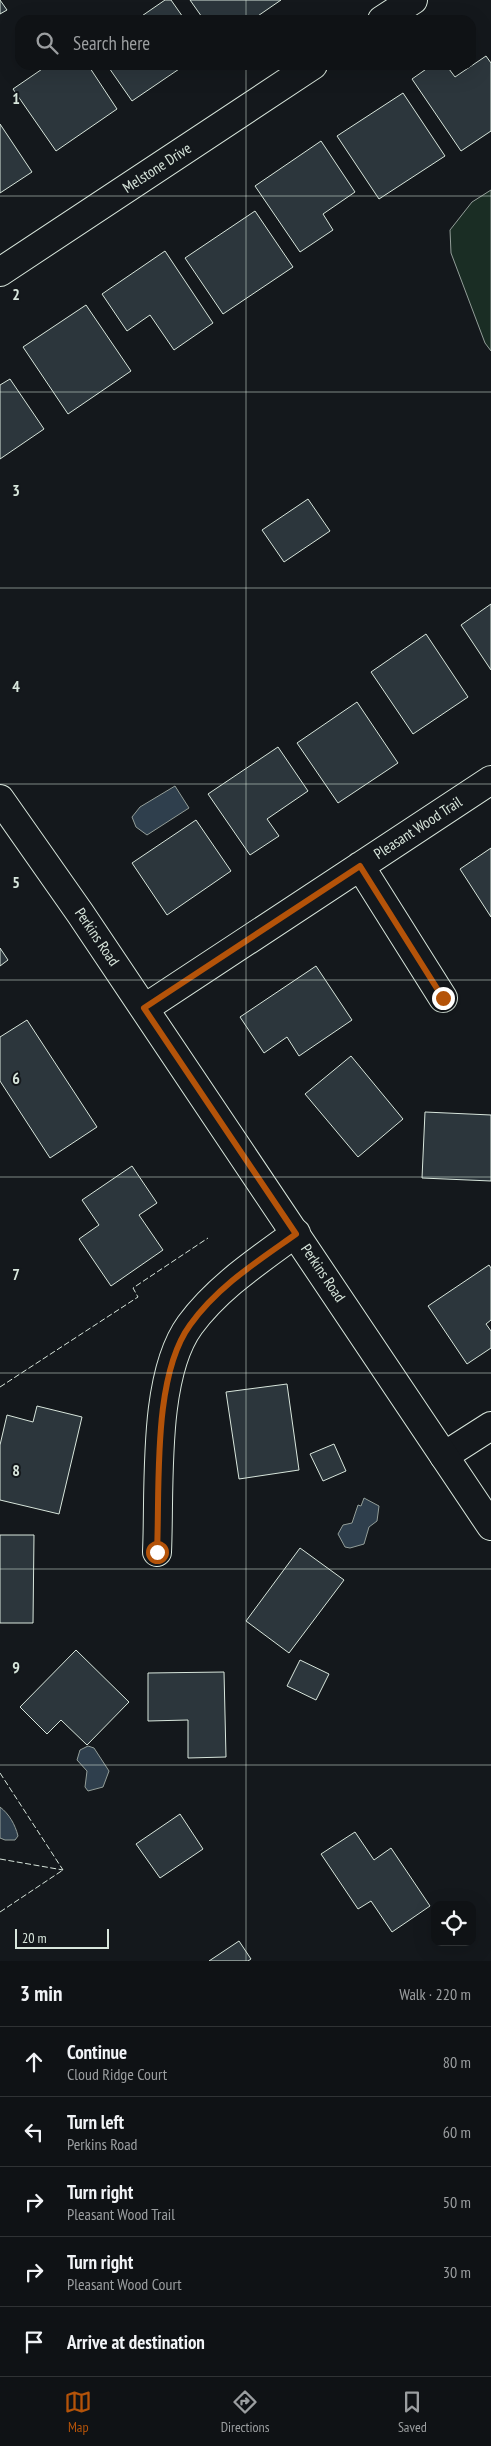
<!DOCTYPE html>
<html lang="en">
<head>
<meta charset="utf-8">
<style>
  :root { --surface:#0f1215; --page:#181b1e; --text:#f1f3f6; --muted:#9b9ea0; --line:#2f3234; --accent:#b45309 }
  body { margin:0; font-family:"PT Sans Narrow",sans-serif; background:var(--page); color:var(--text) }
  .controls { position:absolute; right:15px; bottom:15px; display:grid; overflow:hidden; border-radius:10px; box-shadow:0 5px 20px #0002 }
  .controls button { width:45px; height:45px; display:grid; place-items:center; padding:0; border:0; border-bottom:1px solid var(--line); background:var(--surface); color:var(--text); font:25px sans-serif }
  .scale { position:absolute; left:15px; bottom:12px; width:94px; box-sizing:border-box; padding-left:5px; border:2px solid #d8e6dc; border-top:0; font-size:14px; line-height:18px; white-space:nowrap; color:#d8e6dc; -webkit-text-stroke:4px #14181c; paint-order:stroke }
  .stop { position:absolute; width:15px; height:15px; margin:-11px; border:4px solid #b45309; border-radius:50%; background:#fff }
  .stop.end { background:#b45309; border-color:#fff; box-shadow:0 1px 5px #0008 }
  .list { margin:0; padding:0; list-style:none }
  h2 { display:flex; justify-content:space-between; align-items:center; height:65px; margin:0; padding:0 20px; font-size:21px }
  h2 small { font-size:16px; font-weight:400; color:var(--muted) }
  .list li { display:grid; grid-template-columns:32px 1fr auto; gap:15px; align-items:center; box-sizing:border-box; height:70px; padding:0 20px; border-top:1px solid var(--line) }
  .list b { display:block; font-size:19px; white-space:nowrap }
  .list p { margin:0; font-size:16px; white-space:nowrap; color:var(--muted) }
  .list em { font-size:16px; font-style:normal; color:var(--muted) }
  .icon { flex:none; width:28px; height:28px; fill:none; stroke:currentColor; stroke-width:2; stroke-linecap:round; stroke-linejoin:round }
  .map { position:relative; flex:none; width:491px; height:1961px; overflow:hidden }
  .search { position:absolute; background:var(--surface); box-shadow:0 5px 20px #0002; left:15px; right:15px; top:15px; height:55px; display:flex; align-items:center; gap:12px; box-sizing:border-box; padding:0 18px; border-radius:15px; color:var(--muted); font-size:19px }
  .sheet { height:415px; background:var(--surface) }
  nav { display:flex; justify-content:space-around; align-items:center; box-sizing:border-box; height:70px; border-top:1px solid var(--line); background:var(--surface); font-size:14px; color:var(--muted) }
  nav a { display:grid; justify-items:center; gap:2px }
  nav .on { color:var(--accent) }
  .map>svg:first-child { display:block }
</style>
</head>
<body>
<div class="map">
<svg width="491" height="1961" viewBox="0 0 491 1961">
  <rect width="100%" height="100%" fill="#14181c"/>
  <!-- green -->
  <path fill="#1a2d24" stroke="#939e99" d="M491,190V351L485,343L451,253L450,230L472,202Z"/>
  <!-- water -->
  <path fill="#2f3f4d" stroke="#939e99" d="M175,786L189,808L147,835L136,827L132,817L140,807Z
    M364,1498L379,1506L377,1521L369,1527L364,1544L350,1548L345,1547L338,1534L343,1525L352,1523L358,1505L361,1506Z
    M88,1746L94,1748L109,1771L103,1787L88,1791L85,1787L87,1771L77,1760L80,1750Z
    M0,1807C9,1814 15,1824 18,1836L15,1840H5L0,1838Z"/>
  <!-- building -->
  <path fill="#2c363c" stroke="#d8e6dc" d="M0,0L7,10L0,14Z
    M165,0H171L185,20H136Z
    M190,0H281L252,20H204Z
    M486,56L491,63V131L461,151L412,79L432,65H446L455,77Z
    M48,65H88L117,109L56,151L13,89Z
    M107,65H185L132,101Z
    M403,93L445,156L379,199L337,136Z
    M0,124L32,172L0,193Z
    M321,141L355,192L323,214L333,230L300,252L255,186Z
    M255,211L293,267L223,314L185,258Z
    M165,251L213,323L174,350L150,315L127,331L102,294Z
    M86,305L131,371L68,414L23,347Z
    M10,379L44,429L0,459V385Z
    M308,499L330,531L284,562L262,530Z
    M491,604V670L461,625Z
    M426,634L468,697L413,734L371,672Z
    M357,702L398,763L338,803L297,743Z
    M278,747L308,791L267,819L279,836L250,855L208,794Z
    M196,820L231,871L167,915L132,863Z
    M491,848V917L460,869Z
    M0,948L8,960L0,966Z
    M316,966L352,1020L299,1056L287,1037L264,1053L240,1017Z
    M27,1020L97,1127L50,1158L0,1081V1037Z
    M351,1056L403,1119L358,1157L305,1094Z
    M425,1112L491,1115V1181L422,1178Z
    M132,1166L157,1203L139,1215L163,1250L111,1286L79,1239L99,1225L82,1200Z
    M489,1265L491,1268V1320L486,1324L491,1331V1348L467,1364L428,1306Z
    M287,1384L299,1470L239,1479L226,1392Z
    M37,1406L82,1417L59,1514L0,1500V1445L7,1415L33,1422Z
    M334,1444L346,1471L323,1481L310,1454Z
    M0,1535H34L33,1623H0Z
    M300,1548L344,1580L289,1653L246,1621Z
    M76,1650L129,1702L87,1745L61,1720L47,1734L20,1707Z
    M300,1660L329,1674L316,1700L287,1686Z
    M224,1672L226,1757L188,1758V1720L148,1721V1673Z
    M180,1814L203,1849L160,1878L136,1844Z
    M355,1832L374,1860L391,1848L430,1906L392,1932L371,1901L358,1909L321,1854Z
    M239,1941L251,1959L248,1961H209Z"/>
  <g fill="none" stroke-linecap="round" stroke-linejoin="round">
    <!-- minor casing -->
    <g stroke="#d8e6dc" stroke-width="30">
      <path id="minor" d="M382,20L413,0
        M0,272L313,65
        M360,866L443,998
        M145,1008L491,780
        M444,1456L491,1426
        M157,1552C160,1488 152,1377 190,1325C218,1287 258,1261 296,1233"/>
    </g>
    <!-- major casing -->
    <g stroke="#d8e6dc" stroke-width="30">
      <path id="major" d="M0,799L80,913L491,1526"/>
    </g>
    <!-- minor -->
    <use href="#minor" stroke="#14181c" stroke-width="28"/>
    <!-- major -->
    <use href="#major" stroke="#14181c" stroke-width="28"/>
    <!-- fence -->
    <path stroke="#d8e6dc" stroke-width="1" stroke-dasharray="6 2.5" stroke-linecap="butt" d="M0,1387L138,1297L133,1288L208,1238
      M0,1773L63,1870
      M0,1859L63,1870
      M0,1912L63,1870"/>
  </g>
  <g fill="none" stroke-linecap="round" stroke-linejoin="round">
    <!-- route -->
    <path stroke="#b45309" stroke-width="6" d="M157,1552C160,1488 152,1377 190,1325C218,1286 258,1261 296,1234L144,1008L360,866L443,998"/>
  </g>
  <!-- grid -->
  <path fill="none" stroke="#d8e6dc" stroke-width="1" stroke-opacity="0.55" d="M246,0V20M246,65V1961M0,196H491M0,392H491M0,588H491M0,784H491M0,980H491M0,1177H491M0,1373H491M0,1569H491M0,1765H491"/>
  <g text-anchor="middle" stroke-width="4" stroke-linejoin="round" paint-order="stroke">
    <!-- street labels -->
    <g font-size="15" fill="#d8e6dc" stroke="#14181c">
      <text transform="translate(157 168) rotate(-33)" y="5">Melstone Drive</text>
      <text transform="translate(418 828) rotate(-33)" y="5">Pleasant Wood Trail</text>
      <text transform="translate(97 937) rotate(56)" y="5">Perkins Road</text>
      <text transform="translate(323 1273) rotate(56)" y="5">Perkins Road</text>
    </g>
  </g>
  <g font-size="16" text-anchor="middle" font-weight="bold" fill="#d8e6dc" stroke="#14181c" stroke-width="4" stroke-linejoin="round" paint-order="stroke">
    <text x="16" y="104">1</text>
    <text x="16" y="300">2</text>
    <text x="16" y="496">3</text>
    <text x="16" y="692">4</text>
    <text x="16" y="888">5</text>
    <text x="16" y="1084">6</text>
    <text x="16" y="1280">7</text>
    <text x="16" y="1476">8</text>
    <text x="16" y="1673">9</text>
  </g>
</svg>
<div class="controls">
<button><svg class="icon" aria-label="locate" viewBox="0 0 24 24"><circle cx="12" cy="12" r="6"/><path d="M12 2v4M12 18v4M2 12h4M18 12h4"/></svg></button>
</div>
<div class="scale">20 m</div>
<div class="stop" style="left:157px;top:1552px"></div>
<div class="stop end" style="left:443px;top:998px"></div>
<div class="search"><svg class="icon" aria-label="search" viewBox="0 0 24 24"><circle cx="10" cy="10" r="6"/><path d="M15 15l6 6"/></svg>Search here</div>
</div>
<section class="sheet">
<h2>3 min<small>Walk · 220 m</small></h2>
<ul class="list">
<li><svg class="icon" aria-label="ahead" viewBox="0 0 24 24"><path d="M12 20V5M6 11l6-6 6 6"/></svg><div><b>Continue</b><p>Cloud Ridge Court</p></div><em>80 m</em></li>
<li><svg class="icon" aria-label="left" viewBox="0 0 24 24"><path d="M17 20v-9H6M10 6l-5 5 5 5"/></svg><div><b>Turn left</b><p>Perkins Road</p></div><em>60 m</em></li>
<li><svg class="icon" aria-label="right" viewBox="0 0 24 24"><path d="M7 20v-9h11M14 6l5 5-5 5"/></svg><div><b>Turn right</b><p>Pleasant Wood Trail</p></div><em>50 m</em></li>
<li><svg class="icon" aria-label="right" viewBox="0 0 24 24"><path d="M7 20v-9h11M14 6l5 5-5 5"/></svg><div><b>Turn right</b><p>Pleasant Wood Court</p></div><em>30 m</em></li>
<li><svg class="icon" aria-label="arrive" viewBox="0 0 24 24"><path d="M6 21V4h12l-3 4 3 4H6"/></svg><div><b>Arrive at destination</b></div></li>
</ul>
</section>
<nav>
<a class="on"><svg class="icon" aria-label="map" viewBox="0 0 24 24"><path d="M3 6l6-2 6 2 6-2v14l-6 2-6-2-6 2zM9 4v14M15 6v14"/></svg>Map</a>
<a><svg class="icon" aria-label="directions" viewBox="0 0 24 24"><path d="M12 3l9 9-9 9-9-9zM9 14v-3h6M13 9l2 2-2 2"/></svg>Directions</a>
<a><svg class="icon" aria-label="saved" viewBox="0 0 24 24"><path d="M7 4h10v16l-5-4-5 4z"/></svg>Saved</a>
</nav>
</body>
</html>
